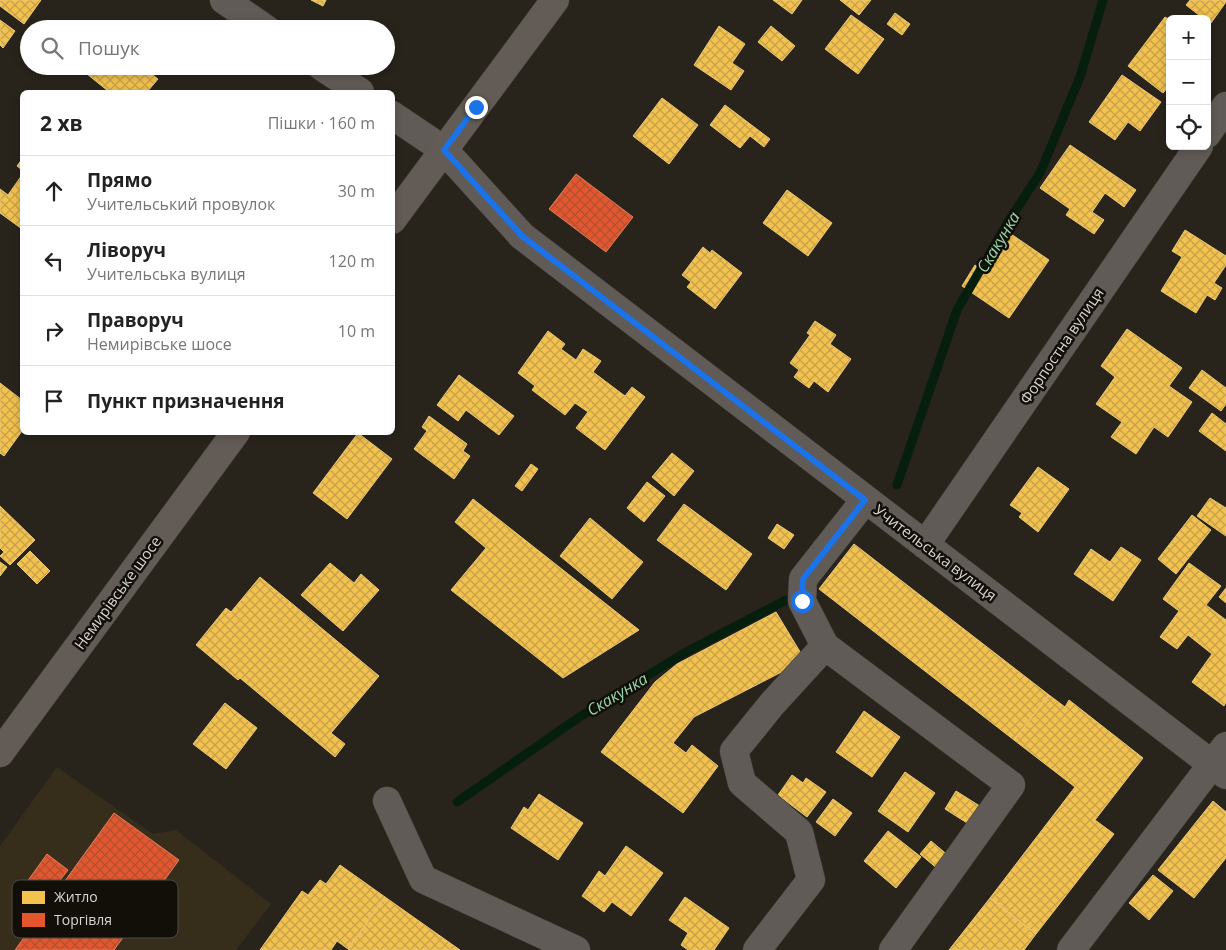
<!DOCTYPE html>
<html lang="uk">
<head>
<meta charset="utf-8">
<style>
  :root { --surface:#fff; --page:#f6f6f6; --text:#222; --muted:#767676; --line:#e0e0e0 }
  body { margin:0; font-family:"Open Sans",sans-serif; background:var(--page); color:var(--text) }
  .controls { position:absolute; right:15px; top:15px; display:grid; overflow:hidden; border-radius:8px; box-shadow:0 2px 8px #0003 }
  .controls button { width:45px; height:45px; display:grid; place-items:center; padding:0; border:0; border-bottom:1px solid var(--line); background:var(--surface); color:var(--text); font:25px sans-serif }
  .stop { position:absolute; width:15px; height:15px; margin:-11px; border:4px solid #1a73e8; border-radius:50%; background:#fff }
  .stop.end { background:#1a73e8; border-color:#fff; box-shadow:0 1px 5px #0008 }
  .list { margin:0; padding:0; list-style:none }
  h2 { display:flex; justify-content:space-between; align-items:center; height:65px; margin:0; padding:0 20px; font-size:21px }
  h2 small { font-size:16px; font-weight:400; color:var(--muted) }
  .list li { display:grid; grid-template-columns:32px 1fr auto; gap:15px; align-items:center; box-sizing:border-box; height:70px; padding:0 20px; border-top:1px solid var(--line) }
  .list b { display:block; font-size:19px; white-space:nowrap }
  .list p { margin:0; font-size:16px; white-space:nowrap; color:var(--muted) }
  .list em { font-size:16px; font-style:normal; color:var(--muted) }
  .icon { flex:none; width:28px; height:28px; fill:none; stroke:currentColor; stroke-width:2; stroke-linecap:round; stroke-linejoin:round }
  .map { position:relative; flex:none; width:1226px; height:950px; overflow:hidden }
  .search { position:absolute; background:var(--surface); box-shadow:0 2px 8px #0003; left:20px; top:20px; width:375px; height:55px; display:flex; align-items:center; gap:12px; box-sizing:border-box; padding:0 18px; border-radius:28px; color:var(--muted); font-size:19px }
  .panel { position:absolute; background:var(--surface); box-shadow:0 2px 8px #0003; left:20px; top:90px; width:375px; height:345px; border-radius:8px }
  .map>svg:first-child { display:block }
</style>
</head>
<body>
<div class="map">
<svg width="1226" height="950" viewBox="0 0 1226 950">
  <defs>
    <pattern id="homes-cross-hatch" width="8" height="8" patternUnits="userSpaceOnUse" patternTransform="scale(1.25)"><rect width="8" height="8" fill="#f2c14e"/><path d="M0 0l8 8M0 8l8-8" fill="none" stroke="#c6a14a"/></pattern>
    <pattern id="shops-cross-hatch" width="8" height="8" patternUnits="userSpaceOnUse" patternTransform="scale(1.25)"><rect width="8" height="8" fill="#e4572e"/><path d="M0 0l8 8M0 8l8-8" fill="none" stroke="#b35032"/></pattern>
  </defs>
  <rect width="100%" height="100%" fill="#28241c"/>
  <!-- built -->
  <path fill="#362d1a" d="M57,767L153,834L176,830L271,904L236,950H0V846Z"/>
  <!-- homes -->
  <path fill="url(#homes-cross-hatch)" stroke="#eac774" d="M0,0H41L24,24L0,6Z
    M311,0H326L323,6Z
    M773,0H802L792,14Z
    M840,0H871L859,15Z
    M1190,0H1226V2L1211,23L1207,21V19H1204L1186,5Z
    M895,13L910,24L902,35L887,24Z
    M851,15L884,39L858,74L825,49Z
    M1165,17L1170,20V85L1163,93L1128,66Z
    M0,20L15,31L3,48L0,45Z
    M719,26L745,44L732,63L744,71L731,90L694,65Z
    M771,26L795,46L782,61L758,42Z
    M85,66H141L158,79L147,92H107L108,91L82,70Z
    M1122,75L1161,102L1140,131L1128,122L1115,140L1089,122Z
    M662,98L698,125L669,164L633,136Z
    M725,105L770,139L764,147L750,136L740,148L710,125Z
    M1070,145L1136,190L1124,207L1105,193L1092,212L1104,220L1094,234L1066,215L1070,209L1040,188Z
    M22,159V170L17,166Z
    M22,175V229L0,213V189L8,195Z
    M787,190L832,223L808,256L763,223Z
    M1185,230L1226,256V265L1214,283L1222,288L1215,300L1207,295L1196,313L1161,291L1182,257L1172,251Z
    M1011,234L1049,260L1009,318L962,286L975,265L985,272Z
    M703,247L710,253L712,250L742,273L715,309L687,287L691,282L682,275Z
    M815,321L836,335L830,344L851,359L828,392L814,381L809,388L794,377L799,370L790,363L810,335L807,333Z
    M1127,329L1182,368L1169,386L1192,402L1168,437L1154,427L1136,454L1111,437L1122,422L1096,404L1115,377L1101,366Z
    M548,331L565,344L561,349L576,360L583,349L601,361L593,372L625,396L632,387L645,397L605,450L576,428L588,412L575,403L565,415L532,390L535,386L518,373Z
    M1202,370L1226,388V404L1221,411L1189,388Z
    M459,375L514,416L499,435L466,410L458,421L437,405Z
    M0,383L22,400V431L4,456L0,453Z
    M1212,413L1226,424V451L1199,431Z
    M429,416L467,444L463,451L470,456L454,479L414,449L427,431L422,427Z
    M358,433L392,459L347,519L313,493Z
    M672,453L694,471L674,496L652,477Z
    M531,464L538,469L522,491L515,486Z
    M1038,467L1069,489L1038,532L1019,517L1022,513L1010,505Z
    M647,482L665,496L644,522L627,508Z
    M1210,498L1226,508V536L1197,516Z
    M473,499L639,630L563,678L451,590L486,548L455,522Z
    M684,504L752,554L726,590L657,540Z
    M0,506L35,540L10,565L0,556L4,552L0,548Z
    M1192,515L1211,530L1176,574L1158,559Z
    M590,518L643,562L612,599L560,556Z
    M777,524L794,535L784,549L768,538Z
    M854,544L1049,695L1014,740L819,589Z
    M1121,547L1141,560L1113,601L1074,574L1091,549L1110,562Z
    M30,551L50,571L37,584L17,564Z
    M0,562L7,567L0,576Z
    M330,563L354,583L361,574L379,590L343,631L301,595Z
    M1189,563L1221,586L1206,605L1226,620V702L1224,706L1192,682L1212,654L1188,635L1177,649L1160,637L1179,611L1163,599Z
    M260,577L379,676L331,733L345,744L335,757L240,678L238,680L196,645L226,608L231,612Z
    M1226,588V603L1219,597Z
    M776,612L805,660L694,717L673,743L686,753L692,745L718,766L683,813L601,752L655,682L677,664Z
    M1049,695L1065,707L1069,700L1143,758L1095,820L1114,834L1036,934L990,898L1075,787L1014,740Z
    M225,703L257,728L226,769L193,744Z
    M864,711L900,737L872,777L836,752Z
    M905,772L935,793L908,832L878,811Z
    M792,775L803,783L806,778L826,792L807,817L778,795Z
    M956,791L986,810L975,828L945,809Z
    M539,794L583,823L558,860L511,828L524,807L528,810Z
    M833,799L852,813L835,836L816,822Z
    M1213,801L1226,812V858L1194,898L1158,870Z
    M888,831L921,857L896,888L864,861Z
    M931,841L950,857L939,870L920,854Z
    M626,846L663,873L631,916L612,902L604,912L582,896L599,871L605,876Z
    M340,865L385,897L348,949L337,941L331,950H260L302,891L308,895L320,880L326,884Z
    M1153,875L1173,891L1149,920L1129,903Z
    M385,897L460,950H350L348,949Z
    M685,897L729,928L714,950H688L681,945L688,933L669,920Z
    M990,898L1036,934L1024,950H949Z"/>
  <!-- shops -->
  <path fill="url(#shops-cross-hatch)" stroke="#e17d5d" d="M576,174L633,217L606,252L549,209Z
    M114,813L179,860L114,950H15Z
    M47,854L68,870L44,901L24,886Z"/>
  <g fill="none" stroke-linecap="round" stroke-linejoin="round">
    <!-- stream -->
    <path stroke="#061e0d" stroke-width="9" d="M897,485L957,310L1008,222L1040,173L1080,77L1103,0
      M457,802L578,718L686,652L786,600"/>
    <!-- minor casing -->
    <g stroke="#433f39" stroke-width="29">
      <path id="minor" d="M224,0L266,29
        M321,66L360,92
        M392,115L444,150L522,236L1226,775
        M1207,134L1226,106
        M865,500L803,579L802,601L825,646L1011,785L893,950
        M925,545L1199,146
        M387,801L423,879L576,950
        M757,950L811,880L799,832L742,783L734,751L772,704L825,646
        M1071,950L1226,746"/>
    </g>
    <!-- major casing -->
    <g stroke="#433f39" stroke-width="29">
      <path id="major" d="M392,220L555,0
        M0,753L236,432"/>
    </g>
    <!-- minor -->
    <use href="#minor" stroke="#615b58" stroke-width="28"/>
    <!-- major -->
    <use href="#major" stroke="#635b55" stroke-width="28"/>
  </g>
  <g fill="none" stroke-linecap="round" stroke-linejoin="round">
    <!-- route -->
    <path stroke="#1a73e8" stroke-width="6" d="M476,107L444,150L522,236L865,500L803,579L802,601"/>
  </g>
  <g text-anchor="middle" stroke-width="5" stroke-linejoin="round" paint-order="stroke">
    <!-- street labels -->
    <g font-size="15" fill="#d9d5cc" stroke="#120f09">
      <text transform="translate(1062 346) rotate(-56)" y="5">Форпостна вулиця</text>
      <text transform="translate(935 553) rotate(37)" y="5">Учительська вулиця</text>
      <text transform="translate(118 593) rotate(-54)" y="5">Немирівське шосе</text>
    </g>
    <!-- water labels -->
    <g font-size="16" font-style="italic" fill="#98d7aa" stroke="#120f09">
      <text transform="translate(998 242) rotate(-59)" y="6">Скакунка</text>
      <text transform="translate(617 694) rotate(-31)" y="6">Скакунка</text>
    </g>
  </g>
  <!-- legend -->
  <rect x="12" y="880" width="166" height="58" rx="8" fill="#120f09" stroke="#4e4a44" stroke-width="1"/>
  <rect x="22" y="891" width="23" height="13" fill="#f2c14e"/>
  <rect x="22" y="913" width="23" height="14" fill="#e4572e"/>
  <g font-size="14" fill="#d9d5cc">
    <text x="54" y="902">Житло</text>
    <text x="54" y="925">Торгівля</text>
  </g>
</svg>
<div class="controls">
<button>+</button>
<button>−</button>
<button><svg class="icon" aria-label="locate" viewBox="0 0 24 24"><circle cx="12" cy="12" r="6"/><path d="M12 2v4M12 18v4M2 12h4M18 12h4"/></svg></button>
</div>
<div class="stop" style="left:802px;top:601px"></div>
<div class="stop end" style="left:476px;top:107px"></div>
<div class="search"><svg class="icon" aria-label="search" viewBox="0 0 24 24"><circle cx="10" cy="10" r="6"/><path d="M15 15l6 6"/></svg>Пошук</div>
<section class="panel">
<h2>2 хв<small>Пішки · 160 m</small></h2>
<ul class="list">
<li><svg class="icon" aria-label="ahead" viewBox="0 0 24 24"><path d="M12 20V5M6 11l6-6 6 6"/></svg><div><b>Прямо</b><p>Учительський провулок</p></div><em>30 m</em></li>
<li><svg class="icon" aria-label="left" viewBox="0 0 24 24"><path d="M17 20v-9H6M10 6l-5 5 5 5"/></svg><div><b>Ліворуч</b><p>Учительська вулиця</p></div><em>120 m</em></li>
<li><svg class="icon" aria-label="right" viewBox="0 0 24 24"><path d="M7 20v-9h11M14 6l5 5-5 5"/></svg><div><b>Праворуч</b><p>Немирівське шосе</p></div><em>10 m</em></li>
<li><svg class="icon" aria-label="arrive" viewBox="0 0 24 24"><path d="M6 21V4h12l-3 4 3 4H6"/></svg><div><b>Пункт призначення</b></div></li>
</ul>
</section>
</div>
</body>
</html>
